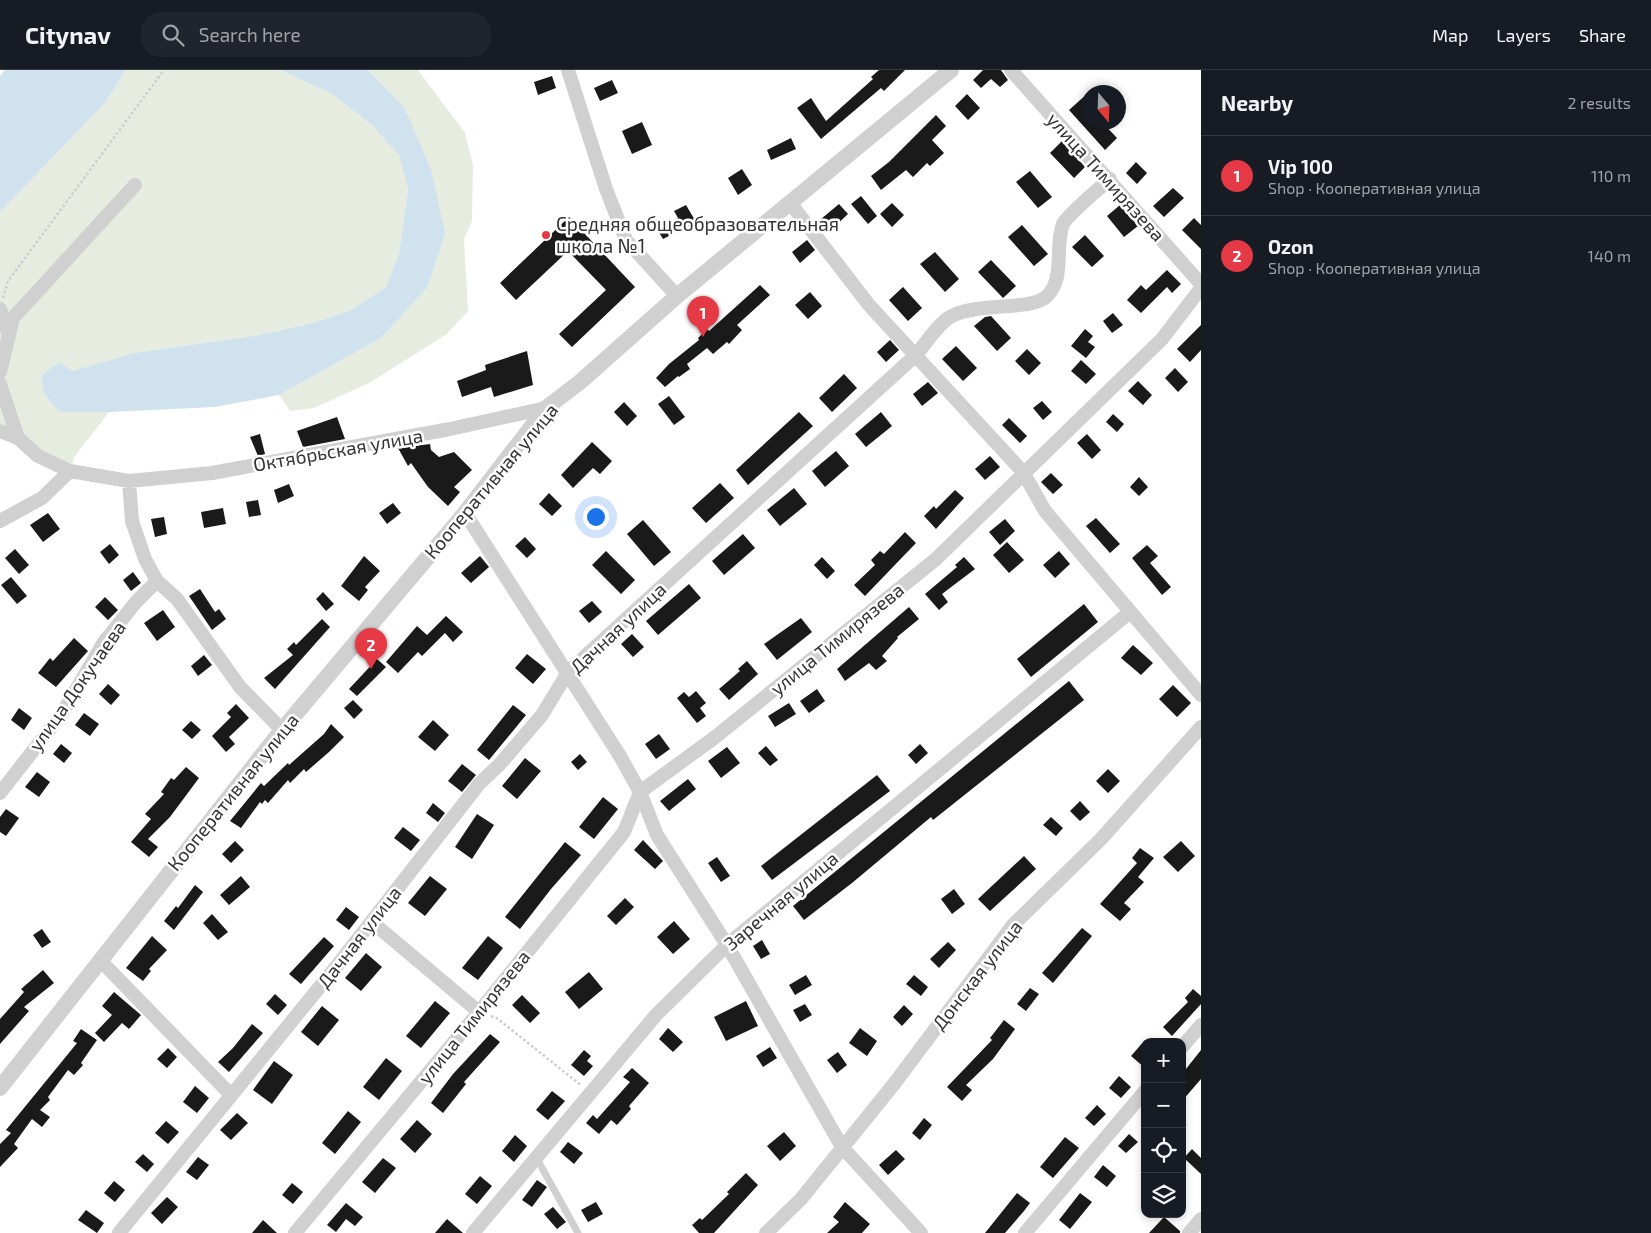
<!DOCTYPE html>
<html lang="en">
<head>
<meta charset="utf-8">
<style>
  :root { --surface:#171b24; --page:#20242c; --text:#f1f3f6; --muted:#9ea1a6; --line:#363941; --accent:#e63946 }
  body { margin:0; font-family:"Exo 2",sans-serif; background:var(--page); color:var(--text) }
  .controls { position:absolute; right:15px; bottom:15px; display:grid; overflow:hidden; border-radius:10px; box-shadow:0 2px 8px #0003 }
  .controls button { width:45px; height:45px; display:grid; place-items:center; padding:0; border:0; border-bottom:1px solid var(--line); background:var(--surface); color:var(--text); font:25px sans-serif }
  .compass { position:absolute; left:1081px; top:15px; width:45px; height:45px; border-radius:50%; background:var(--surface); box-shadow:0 2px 8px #0003; rotate:161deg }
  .you { position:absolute; left:595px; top:446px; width:18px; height:18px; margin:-12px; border:4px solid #fff; border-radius:50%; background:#1a73e8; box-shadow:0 0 0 8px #1a73e833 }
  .badge { display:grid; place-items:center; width:32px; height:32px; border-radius:50%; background:var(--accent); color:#fff; font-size:16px; font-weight:700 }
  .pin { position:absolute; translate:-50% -41px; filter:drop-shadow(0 1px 2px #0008) }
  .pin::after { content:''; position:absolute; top:26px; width:18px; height:15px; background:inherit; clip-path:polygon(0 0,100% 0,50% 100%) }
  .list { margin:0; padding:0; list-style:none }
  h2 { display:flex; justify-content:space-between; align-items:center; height:65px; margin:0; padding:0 20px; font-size:21px }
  h2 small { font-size:16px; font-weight:400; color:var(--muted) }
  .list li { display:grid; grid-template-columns:32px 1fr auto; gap:15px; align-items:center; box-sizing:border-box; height:80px; padding:0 20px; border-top:1px solid var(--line) }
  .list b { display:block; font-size:19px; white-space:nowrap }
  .list p { margin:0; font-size:16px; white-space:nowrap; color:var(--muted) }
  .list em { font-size:16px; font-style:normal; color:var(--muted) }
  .icon { flex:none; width:28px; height:28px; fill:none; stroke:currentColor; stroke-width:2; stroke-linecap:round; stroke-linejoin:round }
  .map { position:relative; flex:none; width:1201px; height:1163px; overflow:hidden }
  header { display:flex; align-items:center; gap:30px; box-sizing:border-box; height:70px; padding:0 25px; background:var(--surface); border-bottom:1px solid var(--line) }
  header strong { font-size:24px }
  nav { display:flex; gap:28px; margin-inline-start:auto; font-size:18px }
  .search { width:350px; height:45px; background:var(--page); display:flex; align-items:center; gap:12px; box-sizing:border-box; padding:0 18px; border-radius:20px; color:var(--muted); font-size:19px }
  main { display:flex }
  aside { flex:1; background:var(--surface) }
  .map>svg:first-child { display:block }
</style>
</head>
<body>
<header>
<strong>Citynav</strong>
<div class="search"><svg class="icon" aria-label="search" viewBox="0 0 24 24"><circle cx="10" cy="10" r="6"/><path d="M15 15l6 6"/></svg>Search here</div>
<nav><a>Map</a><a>Layers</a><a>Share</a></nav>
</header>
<main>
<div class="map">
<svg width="1201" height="1163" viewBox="0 0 1201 1163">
  <rect width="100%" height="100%" fill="#fff"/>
  <!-- green -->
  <path fill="#e6ecdf" d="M126,0H281L332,24L372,55L399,84L408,119L399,184L386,217L349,241L313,253L259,265L134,283L72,301L59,293L41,306L44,324L59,342H109L75,386L70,401L0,361V142L105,33Z
    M368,0H418L465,63L473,95L472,151L464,169L468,241L447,264L369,313L314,338L290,341L279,325L381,268L427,218L404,37Z"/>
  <!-- water -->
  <path fill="#cfe2ee" d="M5,0H126L105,33L0,142V6Z
    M281,0H368L404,37L432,102L445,164L427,218L381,268L279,325L215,337L109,342H59L44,324L41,306L59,292L72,301L134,283L259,265L313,253L349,241L386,217L399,184L408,119L399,85L372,55L332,24Z"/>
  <!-- building -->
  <path fill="#1a1a1a" d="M879,0H905L884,21L881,18L821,69L797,38L811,28L826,51L873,9L871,7Z
    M983,0H1001L1008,10L1000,17L991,9L981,18L973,10Z
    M552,6L556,18L538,25L534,12Z
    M612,10L618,23L600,31L594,18Z
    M1088,23V52H1102L1117,68L1105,80L1069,40Z
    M967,24L980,38L968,50L955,36Z
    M936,45L946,56L932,70L944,83L930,96L927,93L913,107L906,100L881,120L871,106L889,92Z
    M642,52L652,75L632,84L622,61Z
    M791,68L796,79L771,90L767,80Z
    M1062,71L1085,97L1074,108L1050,83Z
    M1136,92L1147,103L1137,114L1126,103Z
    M742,99L752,115L738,125L728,108Z
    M1030,101L1052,127L1038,138L1016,112Z
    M1173,118L1184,128L1164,147L1153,136Z
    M861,126L877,146L868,154L851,134Z
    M892,133L904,145L892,157L880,144Z
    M839,134L848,144L831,160L821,149Z
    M686,135L696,152L663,169L657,159L678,148L674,141Z
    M1120,135L1138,156L1124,167L1107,146Z
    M569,147L635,217L572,277L559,264L606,220L568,181L516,230L500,213Z
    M1194,148L1201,155V179L1182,160Z
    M1022,155L1048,184L1034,196L1008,167Z
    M1085,165L1104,186L1092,197L1072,177Z
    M807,170L815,180L800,193L792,182Z
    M935,182L959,209L945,222L920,194Z
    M991,190L1016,216L1003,228L978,202Z
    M1167,200L1181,214L1172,223L1167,217L1141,243L1127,230L1141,215L1146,220Z
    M760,215L770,225L737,255L742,260L729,274L727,272L713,284L707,278L687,294L690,299L679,307L678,306L665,317L656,308L669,294L699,270L698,268L707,259L709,261Z
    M903,217L922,238L908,251L889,230Z
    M810,222L822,236L808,249L795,235Z
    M1113,243L1123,255L1112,263L1103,251Z
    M991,246L1011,268L997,281L974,256L985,247Z
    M1201,255V280L1190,292L1177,279Z
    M1085,259L1093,266L1088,272L1095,277L1086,288L1071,276Z
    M890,270L899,280L886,292L877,282Z
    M956,276L977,298L963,311L942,289Z
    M1027,279L1041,293L1029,305L1015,291Z
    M527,281L533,315L494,327L491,317L462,327L457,311L486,300L485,295Z
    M1081,290L1096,304L1086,314L1071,301Z
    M1175,298L1188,312L1178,322L1165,308Z
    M844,304L857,318L832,342L819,328Z
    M1138,311L1152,325L1143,335L1128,321Z
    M928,312L938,323L922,336L913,324Z
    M669,326L685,347L674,355L658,334Z
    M1042,331L1052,342L1043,350L1033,338Z
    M624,332L637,346L627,356L614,342Z
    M799,342L813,356L748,415L736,400Z
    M881,342L892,356L866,377L855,364Z
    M1113,344L1124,354L1117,362L1106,352Z
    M337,347L345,369L303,377L297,361Z
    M1009,348L1027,366L1020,373L1002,355Z
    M260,364L265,384L258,386L250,367Z
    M1087,364L1101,380L1092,389L1077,373Z
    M592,372L612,391L600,404L593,398L573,418L561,405Z
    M430,374L431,380L439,387L454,382L472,400L454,417L460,422L448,436L428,417L411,393L408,396L398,378Z
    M836,381L849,396L825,417L812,401Z
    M990,386L1000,397L985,410L975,399Z
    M1051,403L1063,415L1053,424L1041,412Z
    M1139,407L1148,417L1139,426L1130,417Z
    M720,413L734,428L706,453L692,438Z
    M289,414L294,426L278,433L274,420Z
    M794,418L807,434L780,456L767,440Z
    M955,420L964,428L936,459L924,446L934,436L936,439Z
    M549,423L562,436L552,446L539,434Z
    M258,430L261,445L249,447L246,432Z
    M393,433L401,443L387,454L379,443Z
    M223,438L226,454L204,458L201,442Z
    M48,443L60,459L43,472L30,455Z
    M164,447L167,464L155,467L151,449Z
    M1096,448L1120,474L1110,483L1086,456Z
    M1005,449L1015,461L1000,475L989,462Z
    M643,450L671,482L654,496L627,464Z
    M905,462L916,473L865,526L854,515L875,495L871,490L880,481L884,484Z
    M743,464L755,478L724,505L712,491Z
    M525,467L536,479L527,488L515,476Z
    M1007,472L1024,490L1009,503L993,485Z
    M110,474L119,485L109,494L100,482Z
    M1147,475L1158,486L1150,493L1171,517L1162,525L1132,488Z
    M15,479L29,495L19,504L5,488Z
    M606,481L635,510L621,524L592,495Z
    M1059,481L1070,494L1055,508L1043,495Z
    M364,486L380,501L365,517L368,520L359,531L341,516Z
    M480,486L489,497L471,513L461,503Z
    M822,487L835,501L827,509L814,495Z
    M964,487L975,499L942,524L948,532L939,540L925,524L957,497L955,495Z
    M133,502L141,513L131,521L123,510Z
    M11,507L27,526L17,534L1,515Z
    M689,514L701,528L658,565L646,551Z
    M200,519L215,542L219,539L226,549L212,560L189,526Z
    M323,522L334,534L326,541L316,529Z
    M105,527L118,540L108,550L95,537Z
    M592,531L602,542L589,553L579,541Z
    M1084,534L1098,552L1031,607L1017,589Z
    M909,537L919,549L897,567L898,568L882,586L887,591L876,600L869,593L845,611L837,599Z
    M163,540L175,557L157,571L144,553Z
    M446,546L463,562L453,572L445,563L422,586L418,582L398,603L386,592L417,556L427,565Z
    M801,548L812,562L777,590L764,574Z
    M322,549L330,557L275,619L264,608L293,585L287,579L294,572L296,575Z
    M632,564L644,577L633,587L621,574Z
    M74,568L88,581L56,617L38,603L50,588L53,591Z
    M1133,575L1153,593L1141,605L1121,588Z
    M527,584L546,599L533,614L515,598Z
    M204,585L212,595L198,606L191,596Z
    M377,589L386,597L357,626L349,619Z
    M747,591L758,604L729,630L719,619L740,601L738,599Z
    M1069,611L1084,630L933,750L931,747L852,813L804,850L793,836Z
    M108,614L120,625L111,635L99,624Z
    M1173,615L1191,633L1177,647L1159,629Z
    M817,619L825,631L809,643L800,631Z
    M696,621L706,633L700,638L706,646L697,653L677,628L684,622L689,627Z
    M353,630L363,640L354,649L344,638Z
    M789,633L796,644L775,657L768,646Z
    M236,634L249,648L229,667L235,674L226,682L212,666L231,647L227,643Z
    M513,635L526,645L489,690L477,680Z
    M19,638L32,648L24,660L11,650Z
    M84,643L99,654L90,666L75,655Z
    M433,650L449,665L435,681L418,667Z
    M191,651L201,660L192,669L182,660Z
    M331,654L344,667L329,682L306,702L304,699L290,713L288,710L268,733L265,730L262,734L260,732L241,758L230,751L261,713L264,716L288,693L289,695L324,664Z
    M659,664L670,679L656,689L645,674Z
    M61,674L72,683L64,693L53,684Z
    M920,674L928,683L916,694L908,685Z
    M766,676L778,690L770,696L758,683Z
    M727,677L740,693L721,708L708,691Z
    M580,684L587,692L578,700L571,692Z
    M525,688L541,701L517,729L502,716Z
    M462,694L476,705L462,722L448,711Z
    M186,697L199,708L170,747L148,769L158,777L149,787L131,772L151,749L145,744L164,724L161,722L171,708L174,710Z
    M1108,699L1120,711L1108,723L1096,711Z
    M37,702L50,712L39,727L25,717Z
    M877,705L890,721L772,810L761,796Z
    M688,709L696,719L669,741L660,731Z
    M603,727L618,739L594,769L579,757Z
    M1080,731L1090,742L1080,751L1070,741Z
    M433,733L445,743L438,752L426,743Z
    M6,739L19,748L6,766L0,762V747Z
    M477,744L494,755L472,789L455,777Z
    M1051,747L1063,758L1056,766L1043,755Z
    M403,757L420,770L411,781L394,768Z
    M643,770L663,791L655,799L634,780Z
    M235,771L244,780L231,793L222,784Z
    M1181,771L1195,786L1178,802L1163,787Z
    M565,772L581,785L551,819L520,859L505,847Z
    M1140,778L1154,788L1138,807L1144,812L1124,833L1131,839L1120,851L1100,834L1137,793L1132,788Z
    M1024,786L1036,799L990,841L978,829Z
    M717,787L730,806L721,812L708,793Z
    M241,806L250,817L229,835L220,825Z
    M430,806L447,819L425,846L408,833Z
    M195,815L203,822L174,860L164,851L176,836L178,838Z
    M954,819L965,834L952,844L941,829Z
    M625,828L634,837L616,855L607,846Z
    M346,837L359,847L349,860L336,850Z
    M212,844L228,862L218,870L203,853Z
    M674,851L690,869L673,884L657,867Z
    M1082,858L1092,866L1053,913L1042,903Z
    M42,859L51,872L42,878L33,865Z
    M152,866L167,880L149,899L151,901L143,911L126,898Z
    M488,866L503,878L478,910L462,898Z
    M324,867L334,876L301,914L289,904Z
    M762,870L770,884L761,889L753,876Z
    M948,872L956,880L939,898L930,889Z
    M366,883L382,897L361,921L345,908Z
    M43,900L54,913L24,937L29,941L0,974V949L24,922L21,919Z
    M589,902L603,919L579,939L565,922Z
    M806,905L812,915L795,925L789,915Z
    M914,905L928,917L921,926L906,914Z
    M1030,918L1039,924L1026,941L1017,934Z
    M1193,919L1201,926V934L1172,966L1163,957L1188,932L1185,928Z
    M114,922L141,945L129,959L122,953L104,972L95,963L112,945L102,936Z
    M275,924L287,935L278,945L266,934Z
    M522,925L540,943L530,953L512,935Z
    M435,931L450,943L421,978L406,966Z
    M746,931L758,956L726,971L714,947Z
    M805,934L812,945L800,952L793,940Z
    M904,935L913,944L902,956L893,947Z
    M322,936L339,950L318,976L301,962Z
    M1004,950L1015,959L993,989L966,1015L972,1020L962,1031L947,1017L992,970L990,968Z
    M252,954L263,963L229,1002L218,992L233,978Z
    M668,958L683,972L673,982L659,969Z
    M860,958L877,971L867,986L849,973Z
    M81,959L97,970L81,993L83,995L74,1005L68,1000L48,1027L50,1030L40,1040L50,1047L42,1057L32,1049L14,1074L18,1078L0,1097V1074L11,1063L6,1060L77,973L73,971Z
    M490,964L500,972L464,1012L466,1014L443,1043L431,1033L453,1004Z
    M1145,970V998L1131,986Z
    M770,977L777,988L763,997L756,986Z
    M168,978L177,987L167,998L157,989Z
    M584,980L591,986L587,991L593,996L584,1006L571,995Z
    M1201,980V1009L1182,1031V1004Z
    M838,982L847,995L837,1003L827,990Z
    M386,988L402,1001L379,1030L363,1017Z
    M274,991L293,1005L272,1034L253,1020Z
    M632,998L649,1013L629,1036L631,1039L617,1055L611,1050L599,1064L586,1053L593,1045L597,1049L630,1012L623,1007Z
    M1119,1006L1131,1017L1121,1028L1109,1018Z
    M195,1016L209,1028L197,1043L183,1032Z
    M552,1021L565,1031L548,1050L536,1040Z
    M1097,1035L1106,1044L1094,1056L1085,1048Z
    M348,1041L361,1052L335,1084L322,1073Z
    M237,1043L248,1053L231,1070L220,1060Z
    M924,1048L932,1055L920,1070L912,1063Z
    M417,1050L432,1064L415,1083L400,1069Z
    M166,1051L179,1062L168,1074L155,1063Z
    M784,1062L796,1076L780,1091L767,1076Z
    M1129,1064L1138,1072L1126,1083L1118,1076Z
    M515,1065L527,1076L514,1092L502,1081Z
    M1065,1067L1079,1078L1053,1108L1040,1097Z
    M568,1072L583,1083L574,1094L560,1082Z
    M1192,1079L1201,1088V1104L1184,1088Z
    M896,1080L905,1089L888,1105L879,1095Z
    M143,1084L154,1094L147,1102L135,1092Z
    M198,1087L209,1095L197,1110L186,1102Z
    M383,1088L396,1098L375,1123L362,1112Z
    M1103,1095L1116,1106L1107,1117L1094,1107Z
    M746,1103L758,1115L714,1163H699L692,1155L700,1148L702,1150L729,1124L727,1122Z
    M480,1106L492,1116L477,1134L465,1124Z
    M537,1110L547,1117L532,1137L522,1130Z
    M114,1111L125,1120L115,1132L104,1123Z
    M292,1113L303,1122L293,1134L282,1125Z
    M1017,1123L1030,1133L1024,1141L1005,1163H985Z
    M1080,1123L1092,1132L1070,1159L1059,1150Z
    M167,1127L178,1137L162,1154L151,1143Z
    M596,1132L603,1144L588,1152L581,1140Z
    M845,1132L870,1154L862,1163H827L839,1152L833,1147Z
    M346,1133L363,1147L355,1156L346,1149L336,1162L327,1155Z
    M553,1137L566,1152L557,1159L544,1144Z
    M86,1140L104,1153L97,1163L78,1150Z
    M1164,1147L1180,1161V1163H1149Z
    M447,1149L463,1163H435Z
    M263,1150L277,1163H252Z"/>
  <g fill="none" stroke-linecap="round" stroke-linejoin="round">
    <!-- path -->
    <path stroke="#cdcdcd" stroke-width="2.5" stroke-dasharray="2.5 2.5" stroke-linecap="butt" d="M3,228L8,211L164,0
      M491,946L498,949L582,1016"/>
    <!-- service -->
    <path stroke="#d0d0d0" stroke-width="7" d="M536,1087L578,1163"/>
    <!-- minor -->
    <path stroke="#d0d0d0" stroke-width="14" d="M568,0L606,119L626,170L677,226
      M1011,0L1201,214
      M791,134L869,235L1023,402L1045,441L1201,625
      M0,239L9,266
      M0,302L13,248L135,115
      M0,314L18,368
      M0,361L18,368L38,386L70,401L129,411L212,403L450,359L546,338
      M129,411L132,451L145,489L157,511L177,529L240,617L282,660
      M465,443L620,686L640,722L657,765L727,875L842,1077L921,1163
      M0,451L42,428L70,401
      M0,723L61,645L104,572L136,532L157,511
      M372,852L479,942
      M101,891L231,1025
      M1182,977L1201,955
      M119,1163L336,897L479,714L500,694L542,645L568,602L917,284C925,274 939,253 950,247C975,232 1030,241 1046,227C1066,209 1054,177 1063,154C1068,144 1100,118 1110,109
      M295,1163L479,942L624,762L640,722L714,668L936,489L1162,269L1201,218
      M473,1163L656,945L727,875L1130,542
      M766,1163L801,1129L894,1014L1013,855L1101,769L1201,657
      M1025,1163L1145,1021
      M1189,1163L1201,1149"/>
    <!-- tertiary -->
    <path stroke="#d0d0d0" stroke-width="16" d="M0,1018L282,660L465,443L546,338L580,312L677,226L951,0"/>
  </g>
  <!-- markers -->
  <circle fill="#e63946" stroke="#fff" stroke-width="2" cx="546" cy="165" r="5"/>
  <g text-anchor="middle" stroke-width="5" stroke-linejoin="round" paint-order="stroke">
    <!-- street labels -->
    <g font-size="19" fill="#333" stroke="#fff">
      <text transform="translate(1106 107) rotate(48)" y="7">улица Тимирязева</text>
      <text transform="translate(338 380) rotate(-10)" y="7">Октябрьская улица</text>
      <text transform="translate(491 411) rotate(-50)" y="7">Кооперативная улица</text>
      <text transform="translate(618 558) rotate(-43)" y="7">Дачная улица</text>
      <text transform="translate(837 569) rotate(-39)" y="7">улица Тимирязева</text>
      <text transform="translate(77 616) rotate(-55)" y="7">улица Докучаева</text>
      <text transform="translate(233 722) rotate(-51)" y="7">Кооперативная улица</text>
      <text transform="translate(781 831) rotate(-40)" y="7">Заречная улица</text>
      <text transform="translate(359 867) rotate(-52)" y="7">Дачная улица</text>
      <text transform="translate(977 905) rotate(-52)" y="7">Донская улица</text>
      <text transform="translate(474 947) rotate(-51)" y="7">улица Тимирязева</text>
    </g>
    <!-- poi labels -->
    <g font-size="19" fill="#333" stroke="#fff" text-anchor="start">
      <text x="556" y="161">Средняя общеобразовательная<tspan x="556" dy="22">школа №1</tspan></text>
    </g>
  </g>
</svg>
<div class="controls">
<button>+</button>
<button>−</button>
<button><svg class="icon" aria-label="locate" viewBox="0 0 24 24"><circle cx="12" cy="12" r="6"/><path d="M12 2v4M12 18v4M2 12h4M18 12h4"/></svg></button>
<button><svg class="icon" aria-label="layers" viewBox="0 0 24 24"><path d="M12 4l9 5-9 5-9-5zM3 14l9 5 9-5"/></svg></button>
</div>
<svg class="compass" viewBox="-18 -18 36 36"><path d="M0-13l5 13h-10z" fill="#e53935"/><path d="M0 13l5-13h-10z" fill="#9ea1a6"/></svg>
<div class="you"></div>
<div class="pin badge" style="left:703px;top:267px">1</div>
<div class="pin badge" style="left:371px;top:599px">2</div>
</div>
<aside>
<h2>Nearby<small>2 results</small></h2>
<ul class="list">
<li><span class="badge">1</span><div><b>Vip 100</b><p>Shop · Кооперативная улица</p></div><em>110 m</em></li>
<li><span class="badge">2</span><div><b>Ozon</b><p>Shop · Кооперативная улица</p></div><em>140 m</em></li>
</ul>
</aside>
</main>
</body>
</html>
